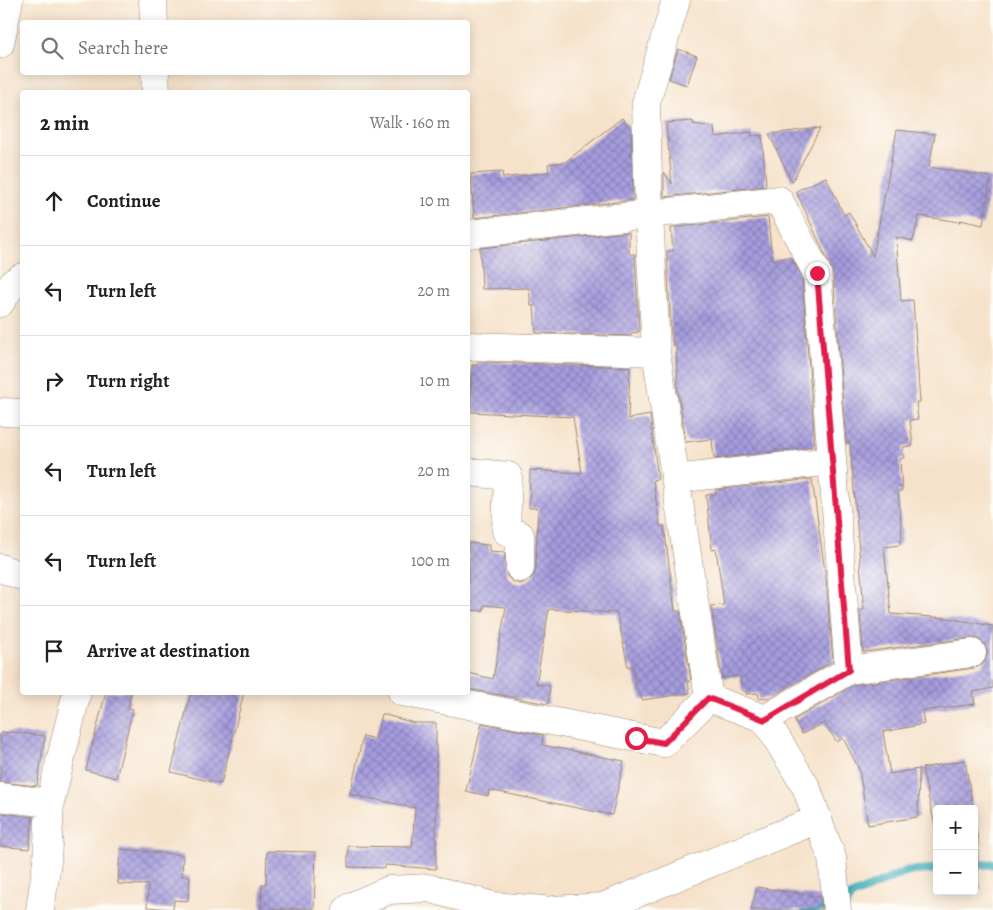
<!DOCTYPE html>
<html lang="en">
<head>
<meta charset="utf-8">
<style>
  :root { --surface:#fff; --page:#f2f2f2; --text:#202124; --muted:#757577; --line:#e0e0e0 }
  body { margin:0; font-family:Alegreya,serif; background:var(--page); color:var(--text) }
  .controls { position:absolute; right:15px; bottom:15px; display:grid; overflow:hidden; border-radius:5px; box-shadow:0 2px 12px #0003 }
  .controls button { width:45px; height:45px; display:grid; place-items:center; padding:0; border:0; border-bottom:1px solid var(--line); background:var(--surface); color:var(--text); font:25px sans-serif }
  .stop { position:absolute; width:15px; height:15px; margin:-11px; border:4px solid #e11d48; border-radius:50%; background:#fff }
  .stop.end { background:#e11d48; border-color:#fff; box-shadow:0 1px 5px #0008 }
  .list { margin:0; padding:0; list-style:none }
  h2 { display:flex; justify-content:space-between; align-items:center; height:65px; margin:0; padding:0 20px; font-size:21px }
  h2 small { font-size:16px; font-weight:400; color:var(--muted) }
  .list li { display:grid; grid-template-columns:32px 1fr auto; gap:15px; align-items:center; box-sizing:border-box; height:90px; padding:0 20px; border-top:1px solid var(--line) }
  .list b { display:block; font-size:19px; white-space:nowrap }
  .list em { font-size:16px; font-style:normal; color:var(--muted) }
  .icon { flex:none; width:28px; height:28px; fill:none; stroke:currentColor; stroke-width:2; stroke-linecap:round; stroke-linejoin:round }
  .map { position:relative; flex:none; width:993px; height:910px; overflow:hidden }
  .search { position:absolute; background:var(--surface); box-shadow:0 2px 12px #0003; left:20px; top:20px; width:450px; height:55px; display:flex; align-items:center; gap:12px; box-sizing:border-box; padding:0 18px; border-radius:5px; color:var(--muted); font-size:19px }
  .panel { position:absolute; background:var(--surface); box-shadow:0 2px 12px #0003; left:20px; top:90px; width:450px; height:605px; border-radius:5px }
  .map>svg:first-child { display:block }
</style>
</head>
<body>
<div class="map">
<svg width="993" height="910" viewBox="0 0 993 910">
  <defs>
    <pattern id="building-cross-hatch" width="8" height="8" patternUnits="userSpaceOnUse" patternTransform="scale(1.25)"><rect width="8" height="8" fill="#a59cdf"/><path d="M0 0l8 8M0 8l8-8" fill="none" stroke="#887fb4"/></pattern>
  </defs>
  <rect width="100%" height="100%" fill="#fdfcf7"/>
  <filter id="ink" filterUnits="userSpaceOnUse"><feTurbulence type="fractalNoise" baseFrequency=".02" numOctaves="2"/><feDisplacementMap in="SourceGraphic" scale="10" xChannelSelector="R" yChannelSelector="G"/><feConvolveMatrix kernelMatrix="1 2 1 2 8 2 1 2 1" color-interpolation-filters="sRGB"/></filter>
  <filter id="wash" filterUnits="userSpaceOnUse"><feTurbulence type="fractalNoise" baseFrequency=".0096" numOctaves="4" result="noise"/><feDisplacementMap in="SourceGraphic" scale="20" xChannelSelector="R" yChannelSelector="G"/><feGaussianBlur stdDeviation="1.12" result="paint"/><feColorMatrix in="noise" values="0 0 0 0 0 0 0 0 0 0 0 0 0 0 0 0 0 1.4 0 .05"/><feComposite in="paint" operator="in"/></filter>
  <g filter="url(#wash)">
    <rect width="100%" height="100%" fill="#f6e2ca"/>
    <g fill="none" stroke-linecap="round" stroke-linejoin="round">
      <!-- stream -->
      <path stroke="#3aaab7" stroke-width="9" d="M974,865L993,864
        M805,910L846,903L851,896L907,871L937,869"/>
    </g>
    <g id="blocks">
      <!-- building -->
      <path fill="url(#building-cross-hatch)" d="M678,49L697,56L687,85L669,79Z
        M622,118L631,130L633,200L474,218L471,174L502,172L503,178L549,172L548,164L565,162Z
        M693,121V124L714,127L715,137L752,132V136L762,135L766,186L664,197V172L672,184L666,123Z
        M820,128L792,182L769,134Z
        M897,130L935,134L929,167L991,177L983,225L960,220V222L919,216L913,241L896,237L901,301L913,300L920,402H916L918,419L910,420L913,446L903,447L904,458L900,459L902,491H898L902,534L900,545L884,547L891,614L947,618L993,626V688L973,692L975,704L922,711L924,724L883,732L890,774L919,769L918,817L868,825L859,769L843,738L837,742L824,723L802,734L794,720L854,685L974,668L982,665L986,659L987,651L984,643L977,638H970L863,652L860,610H864L850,442L846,443L833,272L796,191L826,177L844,215L849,212L873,256Z
        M768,217L772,260L791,257L802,277L815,446L714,459L712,439L686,442L678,391L676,345L673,346L671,331L667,251H673L671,228Z
        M629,232V254H635L639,332L631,333V336L536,333L534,306H531L529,288L482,289L480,248Z
        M478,362L630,367L628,419L650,415L658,479L653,480L660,526H664L675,611H680L691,681L688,682L690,693L642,700L636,685L633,666L628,667L617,613L549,609L536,684L550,686L548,704L468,689L469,673L493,679L506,607L484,605L483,611L468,610V543L489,545V551L504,552L507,576L513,582L520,584L528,581L534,575L536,568L538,508H529L530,470L582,473L573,417L470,412L472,365H478Z
        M812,479L826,579L833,661L771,697L759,699L758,693L746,694V691H742L740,676L722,678L711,606L724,605L716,549L712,550L706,495L716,494L715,490Z
        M106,692H131L128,708L133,709L116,778L86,770Z
        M191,692H244L221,784L171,772Z
        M382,714L414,723H436V869L385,865V868L348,867V846L412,847L415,808L350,794L363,736L375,739Z
        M482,723L543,735L542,745L624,761L612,815L489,790L488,796L466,791Z
        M12,732L45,736L37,786L0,782V733Z
        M965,760L973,808L937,809V835L922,768Z
        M0,813L33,817L29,849L0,846Z
        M974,819L978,839V888H974Z
        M120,849L183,855L182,876H190L188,901L174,900L173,909L147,907L148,885L118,884Z
        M267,851L316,852L314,908L261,910L262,884H266Z
        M757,887L820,897L821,910H751Z"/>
    </g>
  </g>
  <g filter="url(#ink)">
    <use href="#blocks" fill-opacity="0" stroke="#988674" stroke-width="1"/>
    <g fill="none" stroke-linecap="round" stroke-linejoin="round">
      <!-- minor casing -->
      <g stroke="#988674" stroke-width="29">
        <path id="minor" d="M153,0L154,22
          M676,0L646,103L649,214L656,352L709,698
          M0,44L9,0
          M155,72L156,92
          M468,234L779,200L817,273L849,670
          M0,303L14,282L22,277
          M468,346L656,352
          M4,412L22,413
          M468,472L508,476L506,531L520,535V568
          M675,479L832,461
          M0,568L22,576
          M402,692L664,743L709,698
          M709,698L765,719L806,787L832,858L837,910
          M765,719L849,670L972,653
          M0,797L50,803
          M40,910L47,862L50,803L77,692
          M347,910L352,906L389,890L428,888L493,906L544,910
          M553,910L603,907L818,819"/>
      </g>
      <!-- minor -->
      <use href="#minor" stroke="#fff" stroke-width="28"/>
    </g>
  </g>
  <g fill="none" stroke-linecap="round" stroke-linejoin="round" filter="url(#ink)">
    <!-- route -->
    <path stroke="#e11d48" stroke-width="6" d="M636,738L664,743L708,698L765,720L849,670L817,273"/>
  </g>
</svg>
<div class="controls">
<button>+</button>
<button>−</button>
</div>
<div class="stop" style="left:636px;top:738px"></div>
<div class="stop end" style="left:817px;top:273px"></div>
<div class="search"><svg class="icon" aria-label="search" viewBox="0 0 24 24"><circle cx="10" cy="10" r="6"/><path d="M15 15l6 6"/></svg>Search here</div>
<section class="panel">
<h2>2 min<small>Walk · 160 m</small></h2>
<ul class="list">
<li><svg class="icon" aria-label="ahead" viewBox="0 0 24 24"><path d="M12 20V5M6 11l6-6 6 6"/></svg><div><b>Continue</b></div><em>10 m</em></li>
<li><svg class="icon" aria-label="left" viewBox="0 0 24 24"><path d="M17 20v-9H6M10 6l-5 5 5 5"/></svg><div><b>Turn left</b></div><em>20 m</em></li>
<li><svg class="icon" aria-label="right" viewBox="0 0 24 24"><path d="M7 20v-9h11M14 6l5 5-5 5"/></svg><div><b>Turn right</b></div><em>10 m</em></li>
<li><svg class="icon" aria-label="left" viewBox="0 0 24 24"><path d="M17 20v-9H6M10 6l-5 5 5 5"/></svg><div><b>Turn left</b></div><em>20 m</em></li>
<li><svg class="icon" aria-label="left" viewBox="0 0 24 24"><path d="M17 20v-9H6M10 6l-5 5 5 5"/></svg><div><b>Turn left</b></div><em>100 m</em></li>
<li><svg class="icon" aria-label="arrive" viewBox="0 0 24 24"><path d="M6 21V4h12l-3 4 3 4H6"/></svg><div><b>Arrive at destination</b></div></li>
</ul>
</section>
</div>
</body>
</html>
